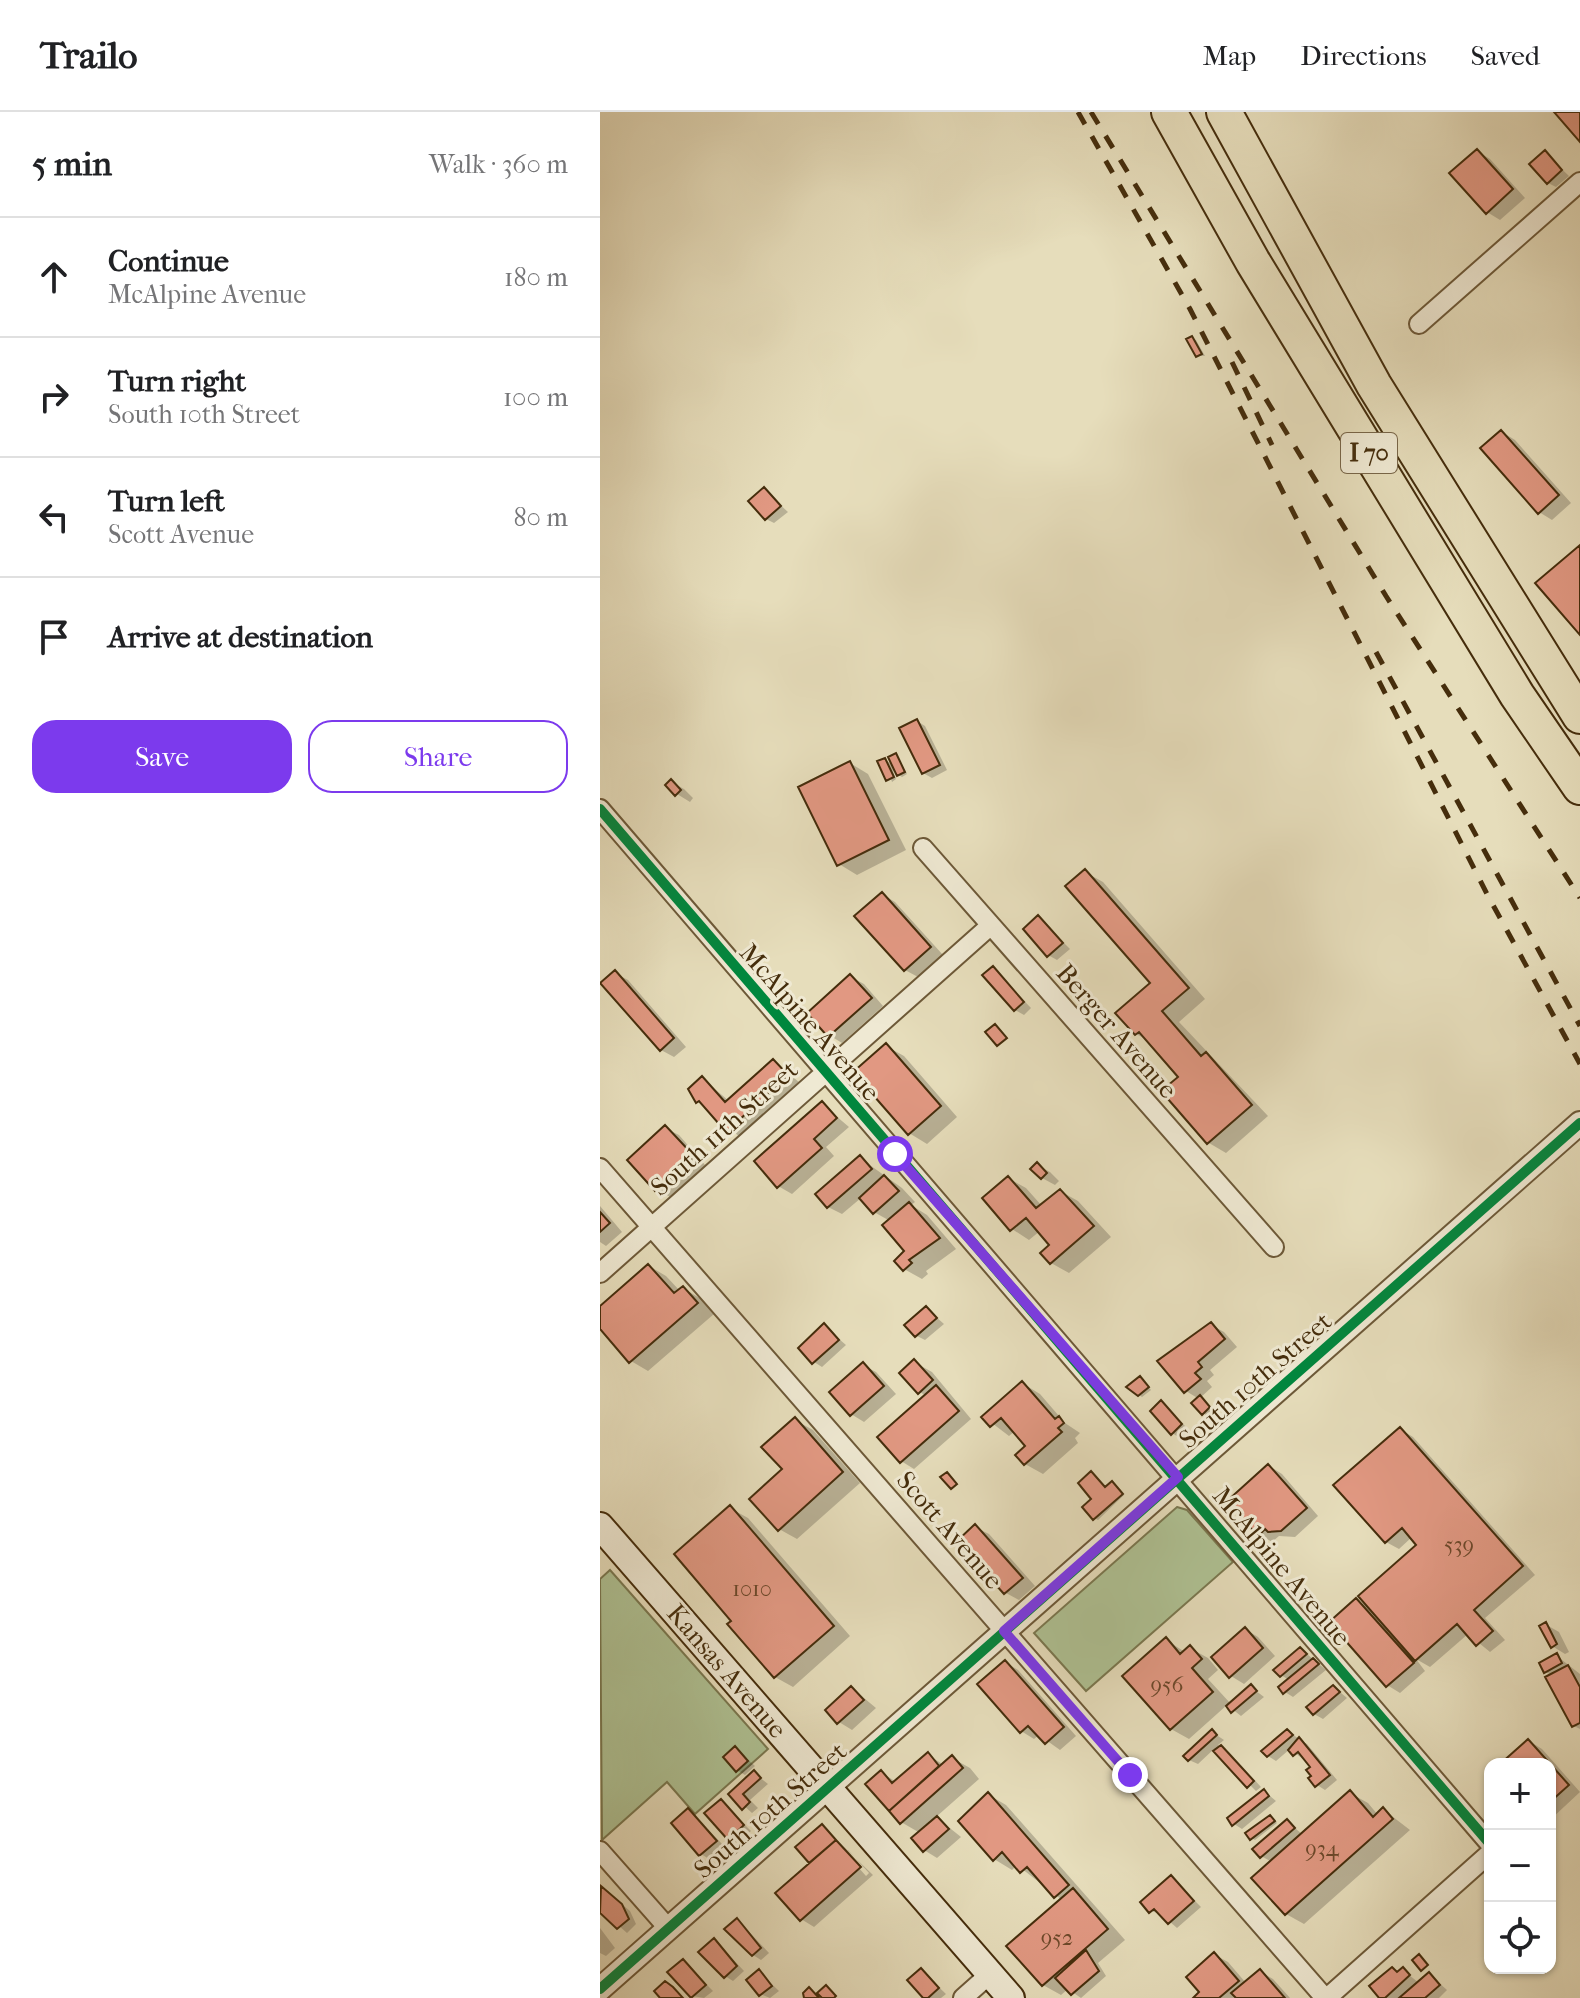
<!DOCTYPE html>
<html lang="en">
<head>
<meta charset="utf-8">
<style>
  :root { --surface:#fff; --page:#f2f2f2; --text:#202124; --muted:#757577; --line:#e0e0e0; --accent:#7c3aed }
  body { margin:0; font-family:"IM FELL French Canon",serif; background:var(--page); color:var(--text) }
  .controls { position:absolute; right:24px; bottom:24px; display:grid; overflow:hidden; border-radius:16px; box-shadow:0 2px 6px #0004 }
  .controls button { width:72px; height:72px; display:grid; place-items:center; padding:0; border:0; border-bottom:2px solid var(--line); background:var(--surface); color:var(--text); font:40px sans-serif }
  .stop { position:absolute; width:24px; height:24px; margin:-18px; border:6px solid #7c3aed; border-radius:50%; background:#fff }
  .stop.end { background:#7c3aed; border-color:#fff; box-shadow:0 2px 8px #0008 }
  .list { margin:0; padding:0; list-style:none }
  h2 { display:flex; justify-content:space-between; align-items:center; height:104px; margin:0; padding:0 32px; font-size:34px }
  h2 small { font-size:26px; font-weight:400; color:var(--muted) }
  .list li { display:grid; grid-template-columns:52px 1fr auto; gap:24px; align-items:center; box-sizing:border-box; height:120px; padding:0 32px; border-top:2px solid var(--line) }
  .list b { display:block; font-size:30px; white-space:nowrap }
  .list p { margin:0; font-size:26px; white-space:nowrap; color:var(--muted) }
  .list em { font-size:26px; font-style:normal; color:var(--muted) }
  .actions { display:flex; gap:16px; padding:24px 32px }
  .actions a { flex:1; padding:18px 0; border:2px solid var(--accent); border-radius:24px; text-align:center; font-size:28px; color:var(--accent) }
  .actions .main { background:var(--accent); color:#fff }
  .icon { flex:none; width:44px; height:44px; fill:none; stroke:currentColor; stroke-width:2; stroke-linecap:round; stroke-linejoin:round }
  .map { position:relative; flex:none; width:980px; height:1886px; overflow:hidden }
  header { display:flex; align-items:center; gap:48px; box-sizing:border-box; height:112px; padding:0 40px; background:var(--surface); border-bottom:2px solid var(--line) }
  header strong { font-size:38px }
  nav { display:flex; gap:44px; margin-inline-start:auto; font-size:28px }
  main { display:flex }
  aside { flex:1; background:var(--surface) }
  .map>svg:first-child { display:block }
</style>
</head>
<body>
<header>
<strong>Trailo</strong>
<nav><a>Map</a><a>Directions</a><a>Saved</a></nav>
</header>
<main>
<aside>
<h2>5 min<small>Walk · 360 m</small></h2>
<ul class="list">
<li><svg class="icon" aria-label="ahead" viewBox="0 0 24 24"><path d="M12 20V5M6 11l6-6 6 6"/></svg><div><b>Continue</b><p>McAlpine Avenue</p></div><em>180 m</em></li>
<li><svg class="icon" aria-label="right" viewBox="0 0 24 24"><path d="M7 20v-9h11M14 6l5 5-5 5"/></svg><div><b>Turn right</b><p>South 10th Street</p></div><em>100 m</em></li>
<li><svg class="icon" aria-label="left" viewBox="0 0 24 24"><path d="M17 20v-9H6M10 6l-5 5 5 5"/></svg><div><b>Turn left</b><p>Scott Avenue</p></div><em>80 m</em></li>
<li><svg class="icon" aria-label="arrive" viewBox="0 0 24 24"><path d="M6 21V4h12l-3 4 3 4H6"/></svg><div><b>Arrive at destination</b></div></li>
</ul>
<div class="actions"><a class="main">Save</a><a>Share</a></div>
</aside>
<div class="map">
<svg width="980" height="1886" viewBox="0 0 980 1886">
  <rect width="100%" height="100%" fill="#e6ddbb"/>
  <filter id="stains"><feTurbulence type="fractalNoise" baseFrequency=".0025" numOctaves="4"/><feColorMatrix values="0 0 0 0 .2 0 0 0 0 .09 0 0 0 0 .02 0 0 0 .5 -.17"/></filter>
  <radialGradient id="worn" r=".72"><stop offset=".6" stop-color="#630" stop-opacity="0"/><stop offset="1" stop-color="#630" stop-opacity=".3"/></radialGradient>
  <!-- green -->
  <path fill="#afc294" stroke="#7a7850" stroke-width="2" d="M577,1395L587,1398L633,1450L486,1579L434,1521Z
    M10,1458L168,1637L95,1702L67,1670L2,1728L0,1467Z"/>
  <!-- shadow -->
  <path fill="#0003" fill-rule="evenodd" d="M877,39L890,47L925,86L900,108L887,100Z
    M945,41L969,64L956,75L948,71Z
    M592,226L596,228L605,244H598Z
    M902,320L915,328L971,391L952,408L939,400Z
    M164,378L188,400L174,411L166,407Z
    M317,609L325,614L347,658L332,666L323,661Z
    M296,643L307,662L302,665L293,659L296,667L292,670L285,648L294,653Z
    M250,651L268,662L306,738L257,763L239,752Z
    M71,670L84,677L93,686L90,690L77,682Z
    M485,760L503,770L605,887L579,910L668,1004L626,1041L609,1031L564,980L581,965L550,929L536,922L552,871Z
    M282,782L295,790L343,843L318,865L305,858Z
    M439,806L470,837L457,848L448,843Z
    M393,857L431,896L424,903L415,898Z
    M15,861L28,868L86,935L74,945L61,938Z
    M251,865L264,872L283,894L242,931L229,923Z
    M286,934L304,944L357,1005L327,1032L309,1021Z
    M174,949L200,971L141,1026L98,990L91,978L103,967L129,989Z
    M222,992L249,1015L226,1035L234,1044L192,1082L178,1074Z
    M65,1016L79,1023L105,1053L70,1085L57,1077Z
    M260,1046L302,1076L315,1090L311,1093L327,1103L356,1137L326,1159L328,1162L322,1167L304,1157L307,1139L290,1109L274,1100L261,1086L242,1102L228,1095Z
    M437,1053L450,1060L459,1069L455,1073L442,1066Z
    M408,1066L426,1076L442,1094L460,1079L478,1089L511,1125L469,1161L451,1151L452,1134L440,1119L429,1128L412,1117Z
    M0,1094L22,1120L6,1134L0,1130Z
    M49,1154L66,1164L80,1179L83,1176L101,1187L114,1202L48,1259L31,1249L0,1214V1196Z
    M326,1196L344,1212L325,1228L317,1224Z
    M611,1213L624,1220L637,1235L610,1258L614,1263L607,1269L612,1275L600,1286L622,1304L616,1309L603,1301L599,1287L586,1279Z
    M224,1214L246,1233L222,1255L214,1250Z
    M314,1250L332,1260L371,1307L314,1357L301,1349L326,1284L320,1280Z
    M263,1253L276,1260L296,1282L264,1310L251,1302Z
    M543,1269L551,1278L542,1285L539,1283Z
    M422,1271L440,1282L465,1311L480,1321L475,1326L478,1331L443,1362L425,1352L428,1334L415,1319L409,1324L384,1305Z
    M562,1291L589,1318L580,1326L572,1321Z
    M195,1308L213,1318L260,1371L197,1427L179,1417L185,1358Z
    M800,1317L813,1325L935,1463L885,1506L905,1528L890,1540L868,1522L830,1555L816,1547L825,1559L800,1581L787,1573L757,1488L770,1496L819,1433L812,1425L799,1437L786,1430Z
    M669,1354L682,1362L718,1404L695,1425L679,1424L672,1430L659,1422Z
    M515,1374L524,1383L498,1408L494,1406V1387Z
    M130,1396L148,1406L250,1524L193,1575L175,1565L134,1509Z
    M375,1415L389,1422L435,1474L419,1488L406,1481L359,1429Z
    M945,1512L959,1520L969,1540L965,1542L952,1534Z
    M645,1517L658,1525L675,1544L644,1572L631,1564Z
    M566,1528L585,1540L590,1536L608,1546L618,1558L608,1567L631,1592L651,1575L664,1585L641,1604L627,1593L589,1627L571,1617Z
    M701,1537L726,1558L693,1585L685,1580L689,1568L681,1563Z
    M957,1544L980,1562V1617L974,1614L952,1563L945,1560Z
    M405,1550L418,1558L476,1624L460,1638L439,1623L434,1627L421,1619Z
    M734,1575L747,1586L723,1607L714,1602Z
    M252,1576L276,1596L252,1618L239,1610Z
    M687,1619L707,1632L737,1668L725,1678L717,1673L713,1655L690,1637L676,1649L668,1644Z
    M612,1620L624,1628L618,1633L629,1640L661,1675L656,1679L614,1637L598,1652L589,1648Z
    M929,1629L942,1637L980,1680L950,1708V1652H903Z
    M136,1637L155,1654L145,1663L137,1658Z
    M328,1643L344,1653L352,1646L370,1656L379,1667L336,1705L361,1725L337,1746L324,1738L320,1721L301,1710L268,1672L281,1660L296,1670Z
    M154,1661L168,1672L150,1688L158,1696L152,1701L131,1682Z
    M664,1679L676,1689L642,1717L634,1712Z
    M750,1681L768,1691L778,1703L784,1698L810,1718L704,1812L686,1802L672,1750L661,1744L687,1709L703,1723Z
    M389,1683L406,1693L525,1828L498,1851L506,1864L481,1886L468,1877L461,1883L443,1873L462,1788L417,1753L412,1758L394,1747Z
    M121,1689L151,1719L138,1731L129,1726Z
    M89,1698L124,1734L109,1747L101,1742Z
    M673,1707L677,1711L655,1728L651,1726Z
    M222,1714L273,1763L214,1815L201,1807L213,1751L198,1736ZM243,1738H248L269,1761L266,1764Z
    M571,1765L601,1795L577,1816L561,1802L551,1799Z
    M2,1776L30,1799L36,1812L27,1821L0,1797Z
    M138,1808L169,1841L161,1848L153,1843Z
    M0,1816L15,1836L6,1844L0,1841Z
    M115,1828L144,1859L133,1869L125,1864Z
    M615,1843L628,1850L646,1871L660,1859L673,1867L690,1886H596L602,1880Z
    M83,1849L113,1879L104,1886L92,1884Z
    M792,1857L799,1861L803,1858L819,1871L829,1862L847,1878L839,1886H782Z
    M321,1858L346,1882L341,1886H325Z
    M159,1860L179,1879L170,1886L160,1882Z"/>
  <!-- building -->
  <path fill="#e19882" stroke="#452d0c" stroke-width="2" d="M954,0H980V30Z
    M877,37L913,77L886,102L849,61Z
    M945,38L962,58L947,72L929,52Z
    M592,224L602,242L596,245L586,227Z
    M901,318L959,383L938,402L880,336Z
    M164,375L181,394L165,408L148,389Z
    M980,433V523L935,471Z
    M317,607L340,653L322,662L299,616Z
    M296,641L305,660L297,664L288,645Z
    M285,646L294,665L286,669L277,649Z
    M250,649L289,728L237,754L198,675Z
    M71,667L81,678L75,684L65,673Z
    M485,757L589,876L562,899L601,944L606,940L652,993L607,1032L561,979L578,965L539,920L535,923L515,901L550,871L465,774Z
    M282,780L331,835L304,859L254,804Z
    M438,803L463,831L447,845L423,817Z
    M393,854L424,890L414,899L382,863Z
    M15,858L74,926L60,939L0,871Z
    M250,862L272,886L228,925L207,901Z
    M395,912L407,926L397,934L385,920Z
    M286,931L341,994L308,1023L253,960Z
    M173,947L188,963L126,1020L99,989L96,991L88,977L102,964L125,990Z
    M222,989L237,1006L214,1027L222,1036L177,1076L154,1049Z
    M65,1013L94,1044L55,1079L27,1048Z
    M260,1043L272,1057L227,1096L215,1082Z
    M437,1050L447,1061L441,1067L430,1057Z
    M284,1063L299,1079L273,1102L259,1086Z
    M408,1064L436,1096L460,1077L494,1114L450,1152L440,1141L449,1133L426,1106L410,1119L382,1086Z
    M309,1090L340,1126L309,1148L312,1151L303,1159L294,1149L304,1139L282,1113Z
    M0,1100L10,1111L0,1120Z
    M48,1152L74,1181L83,1174L98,1191L29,1251L0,1217V1194Z
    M326,1194L337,1206L315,1225L304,1213Z
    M611,1210L625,1227L598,1250L602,1255L595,1261L601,1267L584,1281L557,1249Z
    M224,1211L239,1228L212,1252L198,1236Z
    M314,1247L333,1268L318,1282L299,1261Z
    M263,1250L284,1274L250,1304L229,1280Z
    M540,1264L549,1275L538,1284L526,1275Z
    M422,1269L455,1307L459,1304L464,1311L458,1316L462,1320L424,1353L415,1343L425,1334L401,1306L390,1315L381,1305Z
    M336,1273L359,1299L300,1351L277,1325Z
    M600,1283L610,1295L602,1303L591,1291Z
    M561,1288L582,1312L571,1323L550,1299Z
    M195,1305L243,1360L178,1419L149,1387L182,1357L161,1335Z
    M800,1315L923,1454L874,1498L893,1519L876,1534L857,1512L815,1549L758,1484L816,1433L802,1416L785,1431L733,1373Z
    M668,1352L707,1396L681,1419L668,1420L665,1417L658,1424L627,1389Z
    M491,1359L505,1375L512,1369L523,1382L493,1408L482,1395L491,1387L478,1371Z
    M347,1360L357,1372L351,1377L340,1365Z
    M130,1393L234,1514L174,1566L127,1512L131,1509L74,1442Z
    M375,1412L423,1466L404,1482L357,1429Z
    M756,1486L814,1551L786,1575L729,1510Z
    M946,1510L957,1532L951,1536L939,1514Z
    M645,1515L663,1536L629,1566L611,1545Z
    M566,1525L580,1542L590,1533L602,1547L592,1556L613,1580L570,1618L522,1564Z
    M700,1535L707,1542L680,1565L673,1558Z
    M957,1541L962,1551L944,1561L939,1551Z
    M713,1546L719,1552L683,1582L678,1575Z
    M405,1548L464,1615L445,1632L428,1614L420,1621L377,1572Z
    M968,1553L980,1575V1611L972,1615L945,1565Z
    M651,1572L657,1579L631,1601L626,1594Z
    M733,1573L740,1580L713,1603L706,1595Z
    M251,1574L264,1588L237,1612L225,1598Z
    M612,1617L617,1623L588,1649L583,1644Z
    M687,1617L693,1623L667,1645L661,1639Z
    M699,1625L730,1663L715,1675L708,1666L711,1664L706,1658L710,1655L698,1640L693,1644L688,1638Z
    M928,1627L969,1673L950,1690V1652H900Z
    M621,1633L654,1669L647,1676L613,1639Z
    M135,1634L148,1649L136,1660L123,1645Z
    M328,1640L339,1654L289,1699L265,1672L281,1658L292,1671Z
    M352,1643L363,1656L300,1712L289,1699Z
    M154,1658L161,1666L143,1682L150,1690L142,1698L128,1682Z
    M664,1677L669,1684L632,1714L627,1706Z
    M750,1678L773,1705L783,1695L793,1707L685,1803L651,1766Z
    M388,1680L469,1773L454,1786L427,1755L420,1761L402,1740L393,1749L358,1709Z
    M121,1687L144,1713L128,1728L104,1701Z
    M88,1696L117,1729L99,1744L71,1711Z
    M670,1703L675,1709L650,1728L645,1721Z
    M337,1704L349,1717L323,1740L311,1726Z
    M687,1707L695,1716L660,1746L652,1737Z
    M222,1712L236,1728L209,1751L195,1735Z
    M236,1728L261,1755L200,1809L175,1781Z
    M571,1763L594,1789L568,1812L554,1797L549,1801L540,1790Z
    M1,1774L22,1792L29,1807L17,1817L0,1801Z
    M473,1776L508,1817L442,1874L406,1834Z
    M137,1806L161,1836L152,1844L124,1817Z
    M114,1826L137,1854L124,1866L98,1840Z
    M486,1838L499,1859L471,1883L455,1866Z
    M614,1840L639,1869L619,1886H593L599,1880L586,1865Z
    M819,1842L828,1853L821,1859L812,1848Z
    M83,1847L106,1873L91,1886L67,1860Z
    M792,1855L797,1860L803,1855L810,1863L785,1886H779L769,1874Z
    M321,1856L339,1876L328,1886H323L307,1868Z
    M159,1857L172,1874L159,1884L146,1868Z
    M660,1857L685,1886H636L631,1881Z
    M829,1860L840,1873L825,1886H799Z
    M65,1869L73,1875L83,1886H60L54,1879Z
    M226,1873L236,1884L234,1886H222L217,1881Z
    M209,1875L219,1886H204L203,1881Z"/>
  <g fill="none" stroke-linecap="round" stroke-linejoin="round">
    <!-- minor casing -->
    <g stroke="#6d5938" stroke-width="22">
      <path id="minor" d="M819,212L980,70
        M0,697L890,1732
        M323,736L674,1135
        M0,1056L725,1886
        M0,1161L390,814
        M0,1739L68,1816
        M363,1886L390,1862
        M727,1886L890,1741"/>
    </g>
    <!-- tertiary casing -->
    <g stroke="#6d5938" stroke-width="26">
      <path id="tertiary" d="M0,1877L980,1011"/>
    </g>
    <!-- secondary casing -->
    <g stroke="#452d0c" stroke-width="30">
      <path id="secondary" d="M0,1414L411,1886"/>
    </g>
    <!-- motorway casing -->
    <g stroke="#452d0c" stroke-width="38">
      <path id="motorway" d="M569,0L653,150L917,583L980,675
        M624,0L774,273L980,604"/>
    </g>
    <!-- minor -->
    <use href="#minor" stroke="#efe9d3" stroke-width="18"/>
    <!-- tertiary -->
    <use href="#tertiary" stroke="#efe9d3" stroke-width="22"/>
    <!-- secondary -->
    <use href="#secondary" stroke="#efe9d3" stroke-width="26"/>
    <!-- motorway -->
    <use href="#motorway" stroke="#e6ddbb" stroke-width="34"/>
    <!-- rail -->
    <path stroke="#452d0c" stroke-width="5" stroke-dasharray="14 14" stroke-linecap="butt" d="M478,0L590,197L887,782L980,952
      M491,0L786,484L980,786
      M632,250L672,333
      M776,540L980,914"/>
    <!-- cycleway casing -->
    <g stroke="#efe9d3" stroke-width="15">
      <path id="cycleway" d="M0,697L890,1732
        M0,1877L980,1011"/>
    </g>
    <!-- cycleway -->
    <use href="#cycleway" stroke="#00873e" stroke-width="10"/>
  </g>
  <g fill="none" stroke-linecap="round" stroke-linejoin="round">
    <!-- route -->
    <path stroke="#7c3aed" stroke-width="10" d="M295,1042L578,1365L404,1519L530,1663"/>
  </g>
  <g text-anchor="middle" stroke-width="6" stroke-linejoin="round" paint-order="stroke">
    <!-- number labels -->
    <g font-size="22" fill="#6c482a">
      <text x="859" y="1440">539</text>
      <text x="152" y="1484">1010</text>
      <text x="567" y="1580">956</text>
      <text x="722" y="1744">934</text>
      <text x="457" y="1833">952</text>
    </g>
    <!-- shield labels -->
    <rect fill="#efe9d3" stroke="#786548" stroke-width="2" x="741" y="321" width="56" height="40" rx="6"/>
    <g font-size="24" font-weight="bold" fill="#452d0c">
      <text x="769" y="349">I 70</text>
    </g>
    <!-- street labels -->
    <g font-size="26" fill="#452d0c" stroke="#efe9d3">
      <text transform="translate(210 910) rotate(49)" y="9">McAlpine Avenue</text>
      <text transform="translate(517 919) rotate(49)" y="9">Berger Avenue</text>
      <text transform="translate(124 1016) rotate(-42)" y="9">South 11th Street</text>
      <text transform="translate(655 1268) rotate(-41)" y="9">South 10th Street</text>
      <text transform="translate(350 1418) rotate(49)" y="9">Scott Avenue</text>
      <text transform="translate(682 1454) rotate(50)" y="9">McAlpine Avenue</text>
      <text transform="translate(127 1559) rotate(49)" y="9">Kansas Avenue</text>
      <text transform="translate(170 1698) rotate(-41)" y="9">South 10th Street</text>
    </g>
  </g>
  <rect width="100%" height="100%" filter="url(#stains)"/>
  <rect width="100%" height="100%" fill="url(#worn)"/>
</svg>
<div class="controls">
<button>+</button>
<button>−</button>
<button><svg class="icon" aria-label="locate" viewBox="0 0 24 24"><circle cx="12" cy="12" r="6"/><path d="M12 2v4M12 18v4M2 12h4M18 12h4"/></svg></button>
</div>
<div class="stop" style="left:295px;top:1042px"></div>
<div class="stop end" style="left:530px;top:1663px"></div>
</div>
</main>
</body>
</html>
